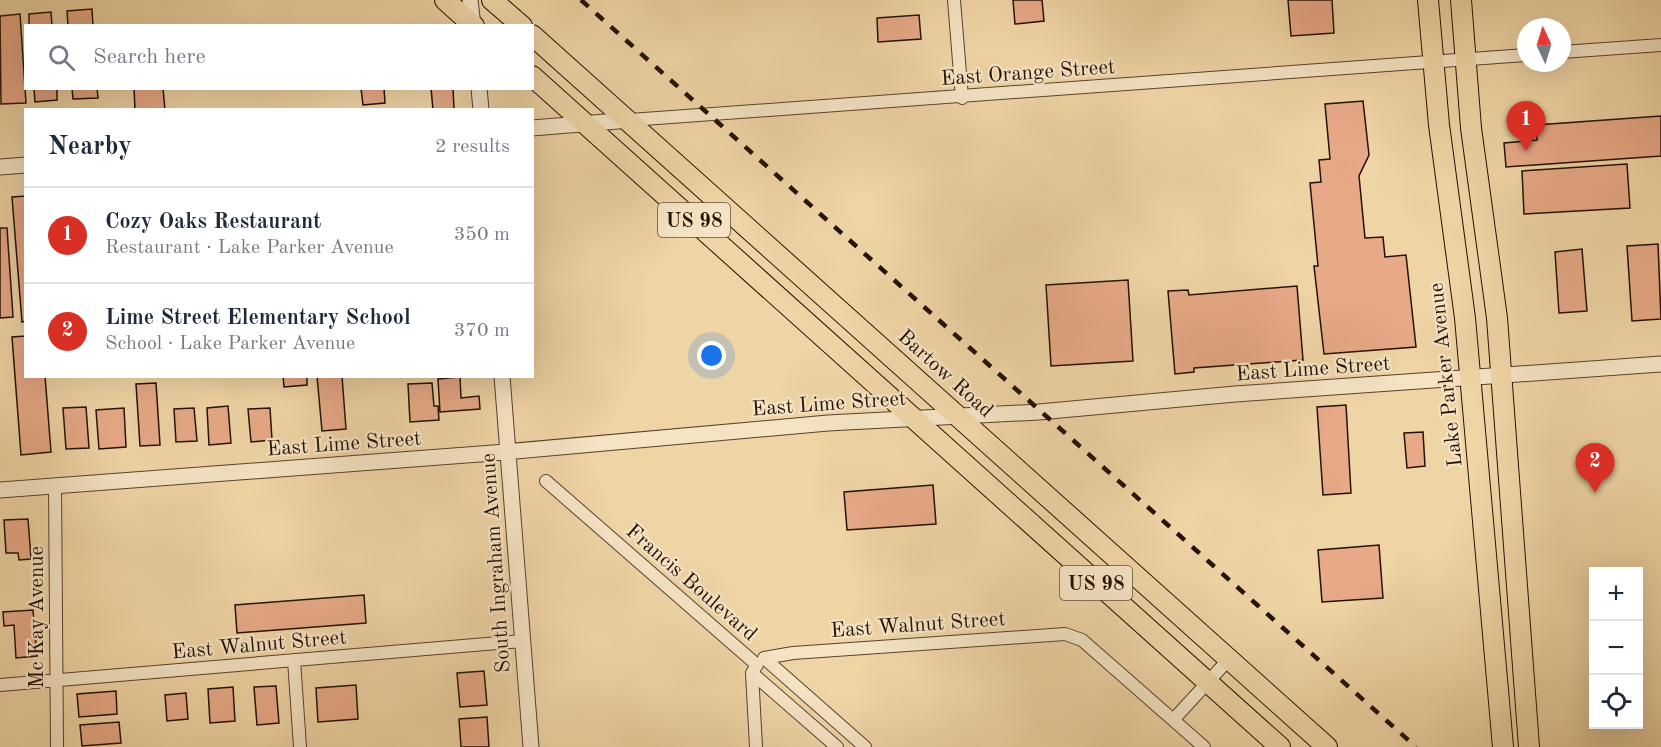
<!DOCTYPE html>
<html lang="en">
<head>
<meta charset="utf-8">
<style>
  :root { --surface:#fff; --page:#f6f6f7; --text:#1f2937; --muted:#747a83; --line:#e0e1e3; --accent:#d93025 }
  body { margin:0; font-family:"Old Standard TT",serif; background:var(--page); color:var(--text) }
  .controls { position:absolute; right:18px; bottom:18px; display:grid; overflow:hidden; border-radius:0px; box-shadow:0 6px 24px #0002 }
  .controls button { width:54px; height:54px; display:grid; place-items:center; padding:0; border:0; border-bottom:2px solid var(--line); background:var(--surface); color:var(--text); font:30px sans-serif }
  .compass { position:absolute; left:1517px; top:18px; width:54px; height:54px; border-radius:50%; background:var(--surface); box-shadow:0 6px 24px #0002; rotate:356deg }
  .you { position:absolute; left:712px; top:356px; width:21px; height:21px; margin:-15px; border:4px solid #fff; border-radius:50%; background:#1a73e8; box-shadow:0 0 0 9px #1a73e833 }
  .badge { display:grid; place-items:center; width:39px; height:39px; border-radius:50%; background:var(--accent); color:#fff; font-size:20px; font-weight:700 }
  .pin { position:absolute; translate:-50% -50px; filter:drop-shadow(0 2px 3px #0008) }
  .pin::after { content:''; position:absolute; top:32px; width:21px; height:18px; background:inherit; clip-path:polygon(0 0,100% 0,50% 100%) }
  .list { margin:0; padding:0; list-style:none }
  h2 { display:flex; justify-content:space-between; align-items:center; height:78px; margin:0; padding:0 24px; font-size:26px }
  h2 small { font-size:20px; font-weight:400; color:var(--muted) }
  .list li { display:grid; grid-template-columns:39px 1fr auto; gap:18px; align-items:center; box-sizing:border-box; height:96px; padding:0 24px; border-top:2px solid var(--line) }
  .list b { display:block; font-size:22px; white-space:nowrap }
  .list p { margin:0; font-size:20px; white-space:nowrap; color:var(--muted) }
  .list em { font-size:20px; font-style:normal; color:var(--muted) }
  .icon { flex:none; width:33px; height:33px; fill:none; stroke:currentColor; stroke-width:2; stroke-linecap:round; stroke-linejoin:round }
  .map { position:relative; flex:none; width:1661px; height:747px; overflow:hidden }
  .search { position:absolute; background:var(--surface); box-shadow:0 6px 24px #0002; left:24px; top:24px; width:510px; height:66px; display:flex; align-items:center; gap:15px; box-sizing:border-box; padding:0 21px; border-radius:0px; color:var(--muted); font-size:22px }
  .panel { position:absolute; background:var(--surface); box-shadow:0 6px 24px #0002; left:24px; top:108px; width:510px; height:270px; border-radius:0px }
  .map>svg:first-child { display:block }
</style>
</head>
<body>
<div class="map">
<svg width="1661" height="747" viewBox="0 0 1661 747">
  <rect width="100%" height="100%" fill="#efd4a5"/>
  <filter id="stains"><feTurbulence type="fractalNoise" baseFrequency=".00333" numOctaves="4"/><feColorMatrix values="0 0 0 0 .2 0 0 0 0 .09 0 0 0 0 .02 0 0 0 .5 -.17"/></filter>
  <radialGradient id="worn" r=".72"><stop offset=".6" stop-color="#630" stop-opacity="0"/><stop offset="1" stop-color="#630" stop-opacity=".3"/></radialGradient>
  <!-- building -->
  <path fill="#e7a987" stroke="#241103" stroke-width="1.5" d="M1013,0H1042L1044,21L1015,24Z
    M1288,0H1332L1334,33L1291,36Z
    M92,9L93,26H68L67,11Z
    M51,12L52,26H29V14Z
    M20,14L26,103L1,104L0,16Z
    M919,15L921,39L878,42L877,18Z
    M34,88H57V100L35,102Z
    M72,88H97L98,98L73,99Z
    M134,88H163L165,110H135Z
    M361,88H384L385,103L363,105Z
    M431,88H453L454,109L433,110Z
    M1363,101L1369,155L1359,176L1365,238L1383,237L1385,257L1406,255L1416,347L1324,354L1314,266H1318L1310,183L1321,182L1319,160L1330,159L1325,104Z
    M1661,116V156L1506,167L1504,143L1537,140L1536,125Z
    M1627,164L1630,208L1524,214L1522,171Z
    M26,196V321L22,322L12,197Z
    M0,228H7L13,317L0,318Z
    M1658,244L1661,319L1632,321L1627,246Z
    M1582,249L1587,311L1559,313L1555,252Z
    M1128,280L1133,361L1051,366L1046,285Z
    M1297,286L1303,360L1194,368V372L1175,374L1168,291L1188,290L1189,295Z
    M26,336V376H45L51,452L21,455L12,337Z
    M283,376H307V385L284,387Z
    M317,376H342L346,429L322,431Z
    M460,377L461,398L479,396L480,409L440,412L438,379Z
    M156,383L160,445L140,446L136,384Z
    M432,383L434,406H438L439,420L410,422L408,384Z
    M1346,405L1351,493L1323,495L1317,407Z
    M228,406L231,443L209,445L207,408Z
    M86,407L89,448L66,449L63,408Z
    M124,408L126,447L99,449L96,410Z
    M194,408L197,441L176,442L174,409Z
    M270,408L272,440L251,442L248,409Z
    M1423,432L1425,466L1407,468L1404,433Z
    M933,485L936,524L847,530L844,492Z
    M28,519L31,559L19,560L18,553H6L4,520Z
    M1379,545L1383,598L1322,602L1318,550Z
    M364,595L366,623L237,633L235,605Z
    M33,610L37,656L16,658L14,625L4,626L3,612Z
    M484,671L487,705L460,707L457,673Z
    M356,685L358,719L318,722L316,688Z
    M276,686L279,723L257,725L254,687Z
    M233,687L235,721L210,723L208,689Z
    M116,691L117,714L79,717L77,694Z
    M186,693L188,719L167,721L165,695Z
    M487,717L489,747H461L459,719Z
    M119,722L121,743L82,746L80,725Z"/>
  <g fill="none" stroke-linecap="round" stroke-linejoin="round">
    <!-- minor casing -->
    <g stroke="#57422c" stroke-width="14">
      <path id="minor" d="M954,0L962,98
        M1562,52L1661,45
        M630,120L1526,55
        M546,481L757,665
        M55,486L57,747
        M764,658L793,653L1065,634L1082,640L1204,747
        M764,658L865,747
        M294,660L300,747
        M755,668L752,673L756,747
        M752,673L837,747
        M0,685L522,641
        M1174,719L1229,659"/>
    </g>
    <!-- tertiary casing -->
    <g stroke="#57422c" stroke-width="17">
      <path id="tertiary" d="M470,0L473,26
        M479,88L481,110
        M532,128L630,120
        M0,167L26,165
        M502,376L531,747
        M0,490L493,453L828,423L1039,412L1235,394L1661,364"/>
    </g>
    <!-- primary casing -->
    <g stroke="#241103" stroke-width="22">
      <path id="primary" d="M445,0L474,26
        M492,0L522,26
        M1428,0L1439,125L1465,318L1503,747
        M1461,0L1471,128L1497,318L1529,747
        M532,35L1327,747
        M532,76L1280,747"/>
    </g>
    <!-- minor -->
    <use href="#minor" stroke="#f5e3c4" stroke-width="12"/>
    <!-- tertiary -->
    <use href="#tertiary" stroke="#f5e3c4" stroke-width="15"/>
    <!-- primary -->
    <use href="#primary" stroke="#efd4a5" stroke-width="20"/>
    <!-- rail -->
    <path stroke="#241103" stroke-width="4.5" stroke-dasharray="10 10" stroke-linecap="butt" d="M581,0L1416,747"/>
  </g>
  <g text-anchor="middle" stroke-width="4.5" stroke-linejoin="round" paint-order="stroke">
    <!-- shield labels -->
    <g fill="#f5e3c4" stroke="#63503d" stroke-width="1.5">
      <rect x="658" y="203" width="72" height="34" rx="4.5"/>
      <rect x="1060" y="566" width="72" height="34" rx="4.5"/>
    </g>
    <g font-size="20" font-weight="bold" fill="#241103">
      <text x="694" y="227">US 98</text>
      <text x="1096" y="590">US 98</text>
    </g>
    <!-- street labels -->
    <g font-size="21" fill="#241103" stroke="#f5e3c4">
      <text transform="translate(1028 72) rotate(-4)" y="7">East Orange Street</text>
      <text transform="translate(1313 368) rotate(-4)" y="7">East Lime Street</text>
      <text transform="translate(946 373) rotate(42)" y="7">Bartow Road</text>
      <text transform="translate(1445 375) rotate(-96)" y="7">Lake Parker Avenue</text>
      <text transform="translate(829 403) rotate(-4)" y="7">East Lime Street</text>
      <text transform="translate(344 443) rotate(-4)" y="7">East Lime Street</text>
      <text transform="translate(495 563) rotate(-94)" y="7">South Ingraham Avenue</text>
      <text transform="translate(692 582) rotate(41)" y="7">Francis Boulevard</text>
      <text transform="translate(36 617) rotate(-90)" y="7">Mc Kay Avenue</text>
      <text transform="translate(918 624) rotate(-4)" y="7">East Walnut Street</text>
      <text transform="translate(259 644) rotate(-5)" y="7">East Walnut Street</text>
    </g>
  </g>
  <rect width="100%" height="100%" filter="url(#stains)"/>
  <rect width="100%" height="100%" fill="url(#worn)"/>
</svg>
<div class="controls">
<button>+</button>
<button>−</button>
<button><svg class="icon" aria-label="locate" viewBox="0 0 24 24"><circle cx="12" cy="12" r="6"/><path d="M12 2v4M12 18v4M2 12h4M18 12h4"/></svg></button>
</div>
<svg class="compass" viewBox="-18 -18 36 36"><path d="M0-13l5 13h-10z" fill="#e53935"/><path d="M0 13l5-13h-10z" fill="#747a83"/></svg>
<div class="you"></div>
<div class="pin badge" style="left:1526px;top:151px">1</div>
<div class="pin badge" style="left:1595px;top:493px">2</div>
<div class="search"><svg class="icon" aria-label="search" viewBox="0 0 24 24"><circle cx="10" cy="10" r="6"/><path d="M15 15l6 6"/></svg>Search here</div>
<section class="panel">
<h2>Nearby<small>2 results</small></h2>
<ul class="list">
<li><span class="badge">1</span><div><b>Cozy Oaks Restaurant</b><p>Restaurant · Lake Parker Avenue</p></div><em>350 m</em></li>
<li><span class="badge">2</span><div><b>Lime Street Elementary School</b><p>School · Lake Parker Avenue</p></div><em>370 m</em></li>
</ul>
</section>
</div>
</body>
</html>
